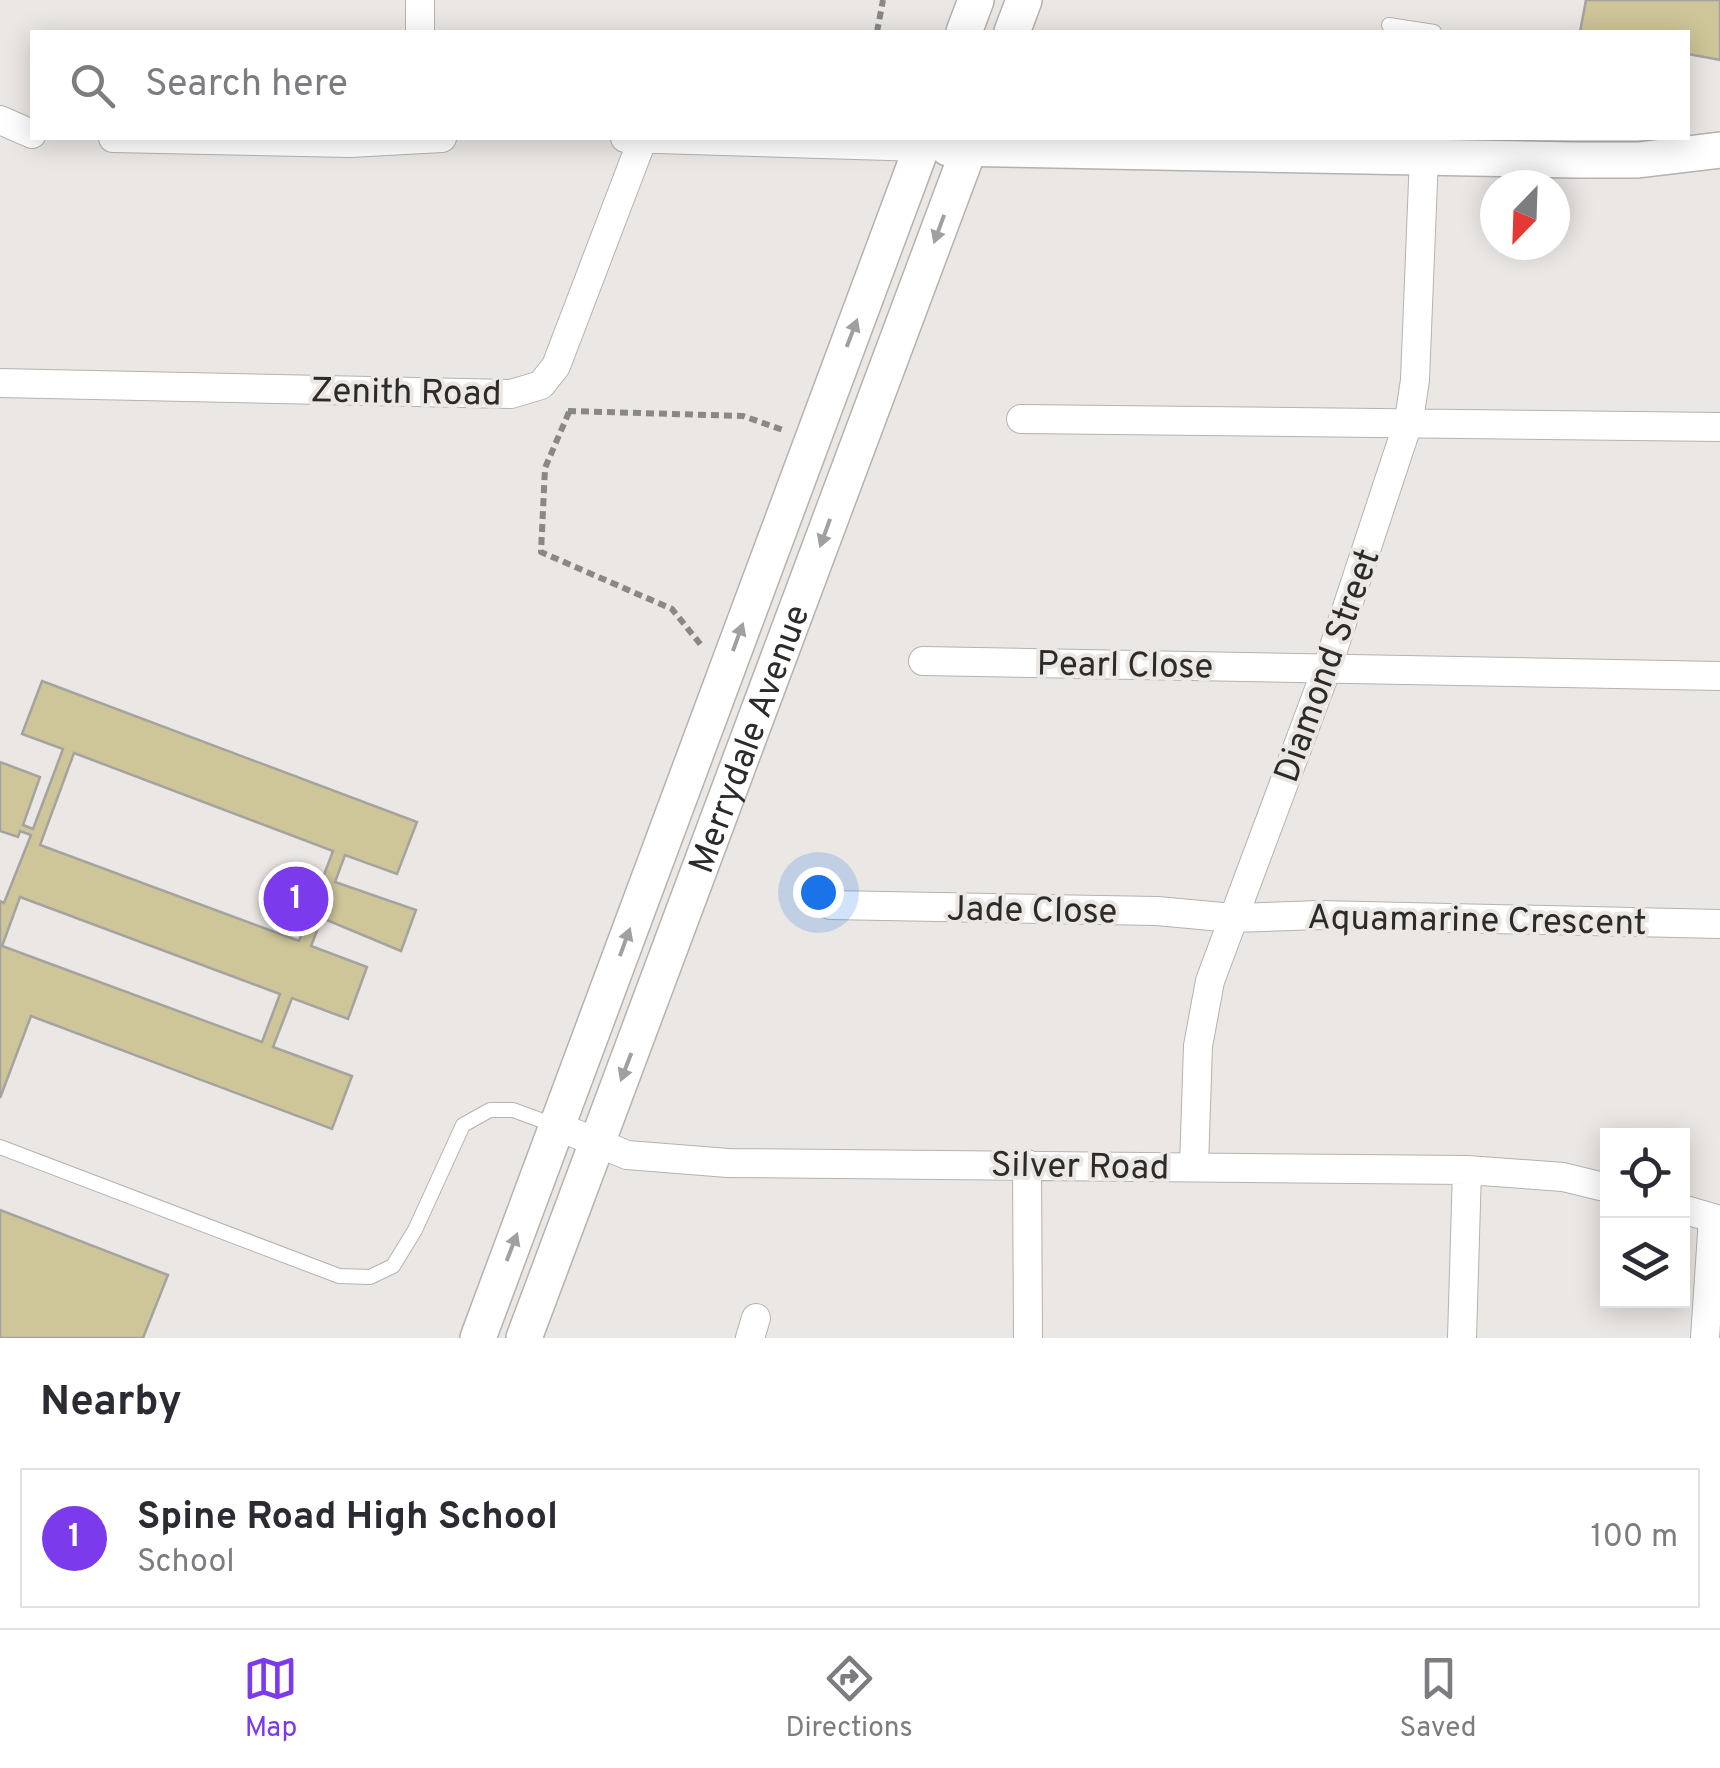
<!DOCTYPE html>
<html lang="en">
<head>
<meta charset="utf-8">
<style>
  :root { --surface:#fff; --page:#f7f7f7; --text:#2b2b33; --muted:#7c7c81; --line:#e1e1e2; --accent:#7c3aed }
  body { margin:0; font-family:Overpass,sans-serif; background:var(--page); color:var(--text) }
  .controls { position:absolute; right:30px; bottom:30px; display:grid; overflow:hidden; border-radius:0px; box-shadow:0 5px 25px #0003 }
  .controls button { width:90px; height:90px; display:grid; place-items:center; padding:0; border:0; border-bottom:2px solid var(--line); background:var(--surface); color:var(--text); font:50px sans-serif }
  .compass { position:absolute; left:1480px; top:170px; width:90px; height:90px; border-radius:50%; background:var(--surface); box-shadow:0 5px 25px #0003; rotate:203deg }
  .you { position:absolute; left:818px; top:892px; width:35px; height:35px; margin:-25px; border:8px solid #fff; border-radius:50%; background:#1a73e8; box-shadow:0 0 0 15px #1a73e833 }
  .badge { display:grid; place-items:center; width:65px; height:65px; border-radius:50%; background:var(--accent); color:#fff; font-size:32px; font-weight:700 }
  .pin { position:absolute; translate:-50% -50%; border:5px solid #fff; box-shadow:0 2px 10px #0006 }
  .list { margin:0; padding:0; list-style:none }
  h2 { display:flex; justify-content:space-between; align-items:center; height:130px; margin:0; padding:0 40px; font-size:42px }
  h2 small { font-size:32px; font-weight:400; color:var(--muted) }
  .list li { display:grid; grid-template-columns:65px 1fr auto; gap:30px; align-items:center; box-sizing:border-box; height:140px; margin:0 20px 20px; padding:0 20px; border:2px solid var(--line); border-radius:0px }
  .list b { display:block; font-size:38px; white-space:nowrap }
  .list p { margin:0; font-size:32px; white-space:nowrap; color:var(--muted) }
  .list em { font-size:32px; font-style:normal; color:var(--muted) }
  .icon { flex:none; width:55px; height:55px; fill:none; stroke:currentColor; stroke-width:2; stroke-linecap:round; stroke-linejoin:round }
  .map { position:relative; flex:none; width:1720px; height:1338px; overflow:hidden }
  .search { position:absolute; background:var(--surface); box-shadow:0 5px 25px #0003; left:30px; right:30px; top:30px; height:110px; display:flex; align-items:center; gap:25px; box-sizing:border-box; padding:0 35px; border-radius:0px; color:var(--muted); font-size:38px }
  .sheet { height:290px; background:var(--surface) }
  nav { display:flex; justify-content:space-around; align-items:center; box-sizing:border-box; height:140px; border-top:2px solid var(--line); background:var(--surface); font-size:28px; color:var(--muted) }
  nav a { display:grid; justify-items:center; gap:5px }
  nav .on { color:var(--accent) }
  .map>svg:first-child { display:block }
</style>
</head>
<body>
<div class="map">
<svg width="1720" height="1338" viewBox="0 0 1720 1338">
  <rect width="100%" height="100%" fill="#eae7e4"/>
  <!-- building -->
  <path fill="#cec599" stroke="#a4a39f" stroke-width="2.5" fill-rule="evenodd" d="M1586,0H1720V60L1688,54V32H1580Z
    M42,681L417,822L397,874L345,855L335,882L416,910L401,951L322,918L311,946L367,967L348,1019L292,998L273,1047L352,1076L332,1129L31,1016L0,1098V901L4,903L31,835L20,831L18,837L0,831V762L40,777L23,825L33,829L63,749L22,734ZM74,753L333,851L299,941L40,845ZM20,897L280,994L262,1042L2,946Z
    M0,1210L168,1275L143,1338H0Z"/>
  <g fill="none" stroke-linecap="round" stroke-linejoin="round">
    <!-- service casing -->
    <g stroke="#b5b2af" stroke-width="16">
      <path id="service" d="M1389,25L1434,32
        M0,1147L339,1276L370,1277L393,1266L415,1230L463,1125L490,1110H513L554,1125"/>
    </g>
    <!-- minor casing -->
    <g stroke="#b5b2af" stroke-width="30">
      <path id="minor" d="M420,32V0
        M0,120L32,134
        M113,138L350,143L442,138
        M625,138L922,147
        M0,383L511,394L541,385L556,366L643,138
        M1021,419L1720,427
        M923,661L1720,676
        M831,905L1157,911L1233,918L1320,915L1720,924
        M557,1126L627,1155L728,1163L1467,1170L1563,1177L1608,1188
        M1027,1164L1028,1338
        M1194,1166L1198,1046L1210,981L1327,668L1409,420L1415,380L1424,156
        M1682,1209L1720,1220
        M750,1338L756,1318
        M1462,1338L1467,1170
        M1705,1338L1713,1218"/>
    </g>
    <!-- tertiary casing -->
    <g stroke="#b5b2af" stroke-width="38">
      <g id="tertiary">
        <path d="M964,32L976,0"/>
        <path d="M1012,32L1024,0"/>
        <path d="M948,148L1574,160H1638L1720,150"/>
        <path d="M478,1338L925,138"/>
        <path id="s1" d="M524,1338L973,138"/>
      </g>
    </g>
    <!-- path -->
    <path stroke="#8a8886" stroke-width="6" stroke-dasharray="8 5" stroke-linecap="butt" d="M877,32L883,0
      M568,411L743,416L783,430
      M569,412L545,468L541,552L672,609L701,645"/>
    <!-- service -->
    <use href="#service" stroke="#fff" stroke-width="14"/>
    <!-- minor -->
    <use href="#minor" stroke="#fff" stroke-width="28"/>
    <!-- tertiary -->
    <use href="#tertiary" stroke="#fff" stroke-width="35"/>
  </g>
  <!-- one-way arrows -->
  <defs><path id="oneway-solid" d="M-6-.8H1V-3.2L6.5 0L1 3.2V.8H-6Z" transform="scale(2.5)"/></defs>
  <g fill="#a0a09f">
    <use href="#oneway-solid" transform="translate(939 229) rotate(110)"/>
    <use href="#oneway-solid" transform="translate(852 333) rotate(-69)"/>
    <use href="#oneway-solid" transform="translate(825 533) rotate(110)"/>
    <use href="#oneway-solid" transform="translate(738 637) rotate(-70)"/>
    <use href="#oneway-solid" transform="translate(625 942) rotate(-70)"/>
    <use href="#oneway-solid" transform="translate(626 1067) rotate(111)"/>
    <use href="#oneway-solid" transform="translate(512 1247) rotate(-69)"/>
  </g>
  <g text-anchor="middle" stroke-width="8" stroke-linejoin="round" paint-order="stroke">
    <!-- street labels -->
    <g font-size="35" fill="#2c2b29" stroke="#eae7e4">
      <text transform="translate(406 391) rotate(1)" y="12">Zenith Road</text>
      <text transform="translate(1125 664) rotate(1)" y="12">Pearl Close</text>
      <text transform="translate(1326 665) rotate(-70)" y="12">Diamond Street</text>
      <text dy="12" stroke="none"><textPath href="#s1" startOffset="640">Merrydale Avenue</textPath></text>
      <text transform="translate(1032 909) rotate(1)" y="12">Jade Close</text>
      <text transform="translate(1477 919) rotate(1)" y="12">Aquamarine Crescent</text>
      <text transform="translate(1080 1165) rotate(1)" y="12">Silver Road</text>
    </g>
  </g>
</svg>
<div class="controls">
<button><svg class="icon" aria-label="locate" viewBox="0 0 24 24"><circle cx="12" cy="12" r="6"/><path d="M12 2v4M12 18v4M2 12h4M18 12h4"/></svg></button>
<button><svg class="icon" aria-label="layers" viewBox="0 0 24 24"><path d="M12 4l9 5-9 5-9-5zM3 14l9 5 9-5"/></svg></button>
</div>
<svg class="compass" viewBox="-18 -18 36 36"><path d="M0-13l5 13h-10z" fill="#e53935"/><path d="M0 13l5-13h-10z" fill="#7c7c81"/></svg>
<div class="you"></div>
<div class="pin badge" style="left:296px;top:899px">1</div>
<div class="search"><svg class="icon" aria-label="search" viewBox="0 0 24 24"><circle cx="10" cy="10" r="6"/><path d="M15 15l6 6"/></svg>Search here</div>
</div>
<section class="sheet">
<h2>Nearby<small></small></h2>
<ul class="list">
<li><span class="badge">1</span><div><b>Spine Road High School</b><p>School</p></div><em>100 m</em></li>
</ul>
</section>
<nav>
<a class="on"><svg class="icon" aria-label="map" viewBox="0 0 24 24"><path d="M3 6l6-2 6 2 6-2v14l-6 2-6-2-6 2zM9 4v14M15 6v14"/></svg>Map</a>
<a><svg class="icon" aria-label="directions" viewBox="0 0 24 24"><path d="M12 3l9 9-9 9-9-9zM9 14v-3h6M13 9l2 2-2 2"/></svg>Directions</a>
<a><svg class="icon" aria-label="saved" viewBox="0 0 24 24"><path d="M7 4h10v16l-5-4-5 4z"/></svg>Saved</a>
</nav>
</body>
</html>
